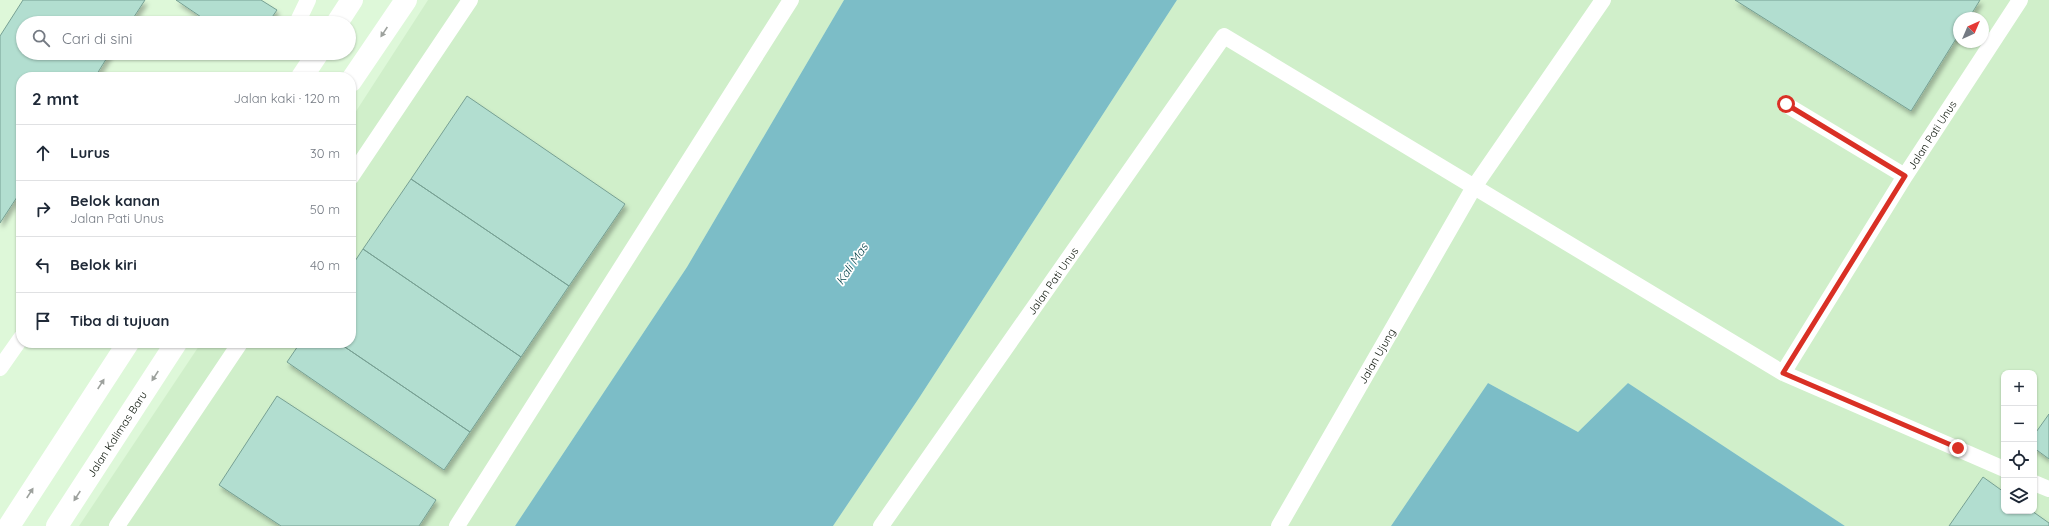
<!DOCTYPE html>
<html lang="id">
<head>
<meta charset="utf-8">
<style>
  :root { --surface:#fff; --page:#f2f2f3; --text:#1f2937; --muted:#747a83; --line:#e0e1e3 }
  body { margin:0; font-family:Quicksand,sans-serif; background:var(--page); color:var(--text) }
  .controls { position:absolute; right:12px; bottom:12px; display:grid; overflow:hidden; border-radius:8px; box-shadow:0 1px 3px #0004 }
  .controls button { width:36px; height:36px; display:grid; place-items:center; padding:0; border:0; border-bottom:1px solid var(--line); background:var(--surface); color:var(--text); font:20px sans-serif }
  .compass { position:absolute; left:1953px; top:12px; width:36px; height:36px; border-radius:50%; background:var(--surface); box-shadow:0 1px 3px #0004; rotate:44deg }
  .stop { position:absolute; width:12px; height:12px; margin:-9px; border:3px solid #d93025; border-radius:50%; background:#fff }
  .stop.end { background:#d93025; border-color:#fff; box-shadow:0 1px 4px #0008 }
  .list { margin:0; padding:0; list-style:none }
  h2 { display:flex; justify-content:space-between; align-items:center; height:52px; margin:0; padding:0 16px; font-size:17px }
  h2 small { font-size:13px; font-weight:400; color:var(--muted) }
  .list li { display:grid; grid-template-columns:26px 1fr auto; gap:12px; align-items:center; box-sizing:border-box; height:56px; padding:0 16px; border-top:1px solid var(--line) }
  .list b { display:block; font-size:15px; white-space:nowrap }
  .list p { margin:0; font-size:13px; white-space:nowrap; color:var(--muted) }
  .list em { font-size:13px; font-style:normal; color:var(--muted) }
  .icon { flex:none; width:22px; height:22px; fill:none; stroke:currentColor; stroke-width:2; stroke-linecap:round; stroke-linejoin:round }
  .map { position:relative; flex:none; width:2049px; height:526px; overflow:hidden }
  .search { position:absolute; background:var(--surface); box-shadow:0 1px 3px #0004; left:16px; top:16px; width:340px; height:44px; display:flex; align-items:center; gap:10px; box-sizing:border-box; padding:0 14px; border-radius:22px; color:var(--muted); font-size:15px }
  .panel { position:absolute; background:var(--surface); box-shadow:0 1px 3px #0004; left:16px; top:72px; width:340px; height:276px; border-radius:16px }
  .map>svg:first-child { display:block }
</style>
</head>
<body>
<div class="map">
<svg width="2049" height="526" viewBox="0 0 2049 526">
  <defs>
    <filter id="shadow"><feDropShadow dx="2.5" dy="4.5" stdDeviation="2" flood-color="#0004"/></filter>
  </defs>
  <rect width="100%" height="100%" fill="#def8d9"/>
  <!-- built -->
  <path fill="#d0efca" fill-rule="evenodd" d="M428,0H844L687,267L515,526H79L201,343H351V119Z
    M1177,0H2049V526H1845L1628,383L1578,432L1488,383L1391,526H833L919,398ZM1959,18H1983V42H1959ZM2004,373H2034V511H2004Z"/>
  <!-- water -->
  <path fill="#7cbdc7" d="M844,0H1177L919,398L833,526H515L687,267Z
    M1488,383L1578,432L1628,383L1845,526H1391Z"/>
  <!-- building -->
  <path fill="#b2ded0" stroke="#77a093" filter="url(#shadow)" d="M23,0H145L130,23H23V53H110L95,77H21V191L0,223V36Z
    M176,0H261L277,10L268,23H210Z
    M1735,0H1980L1969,18H1959V34L1911,111Z
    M467,96L625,204L569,286L411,179Z
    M411,179L569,286L521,357L363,249Z
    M363,249L521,357L470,432L339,343H351V267Z
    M300,343H339L470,432L444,470L287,362Z
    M277,396L436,500L419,526H281L219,485Z
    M2049,414V459L2034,448V435Z
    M1983,477L2004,492V511H2032L2049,523V526H1949Z"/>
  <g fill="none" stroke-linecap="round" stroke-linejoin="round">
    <!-- service -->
    <path stroke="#fff" stroke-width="16" d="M297,23L308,0
      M1785,104L1905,176
      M351,177L470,0
      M0,368L21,338
      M1783,373L1905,176L2020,0
      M2034,483L2049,489
      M117,526L240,343
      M457,526L791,0
      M881,526L1224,36L1783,373L2004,469
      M1279,526L1474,187L1603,0"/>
    <!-- tertiary -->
    <path stroke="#fff" stroke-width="22" d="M337,23L352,0
      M302,77L318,53
      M351,81L406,0
      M9,526L128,343
      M57,526L176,343"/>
  </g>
  <!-- one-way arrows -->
  <defs><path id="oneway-solid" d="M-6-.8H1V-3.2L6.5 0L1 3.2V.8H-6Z"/></defs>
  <g fill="#9da19d">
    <use href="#oneway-solid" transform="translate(384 32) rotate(124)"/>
    <use href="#oneway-solid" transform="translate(155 376) rotate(123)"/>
    <use href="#oneway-solid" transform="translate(101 384) rotate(-57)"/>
    <use href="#oneway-solid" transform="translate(30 493) rotate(-57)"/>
    <use href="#oneway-solid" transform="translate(77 496) rotate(123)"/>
  </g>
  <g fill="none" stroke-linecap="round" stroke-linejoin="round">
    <!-- route -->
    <path stroke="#d93025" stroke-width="5" d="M1786,104L1905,176L1783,373L1958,448"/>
  </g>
  <g text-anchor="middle" stroke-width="3.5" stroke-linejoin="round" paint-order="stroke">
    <!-- street labels -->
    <g font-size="11" fill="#0b1409" stroke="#fff">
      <text transform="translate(1932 135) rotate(-57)" y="4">Jalan Pati Unus</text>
      <text transform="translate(1053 281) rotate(-55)" y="4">Jalan Pati Unus</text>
      <text transform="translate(1377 356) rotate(-60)" y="4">Jalan Ujung</text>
      <text transform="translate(117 434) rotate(-57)" y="4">Jalan Kalimas Baru</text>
    </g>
    <!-- water labels -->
    <g font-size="12" font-style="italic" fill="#0a474e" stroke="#fff">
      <text transform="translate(852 264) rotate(-56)" y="4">Kali Mas</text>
    </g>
  </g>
</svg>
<div class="controls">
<button>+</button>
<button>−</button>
<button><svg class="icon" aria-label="locate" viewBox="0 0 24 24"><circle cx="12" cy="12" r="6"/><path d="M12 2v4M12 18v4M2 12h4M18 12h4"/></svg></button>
<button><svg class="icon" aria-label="layers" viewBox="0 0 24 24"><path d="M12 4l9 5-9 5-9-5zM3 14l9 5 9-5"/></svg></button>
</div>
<svg class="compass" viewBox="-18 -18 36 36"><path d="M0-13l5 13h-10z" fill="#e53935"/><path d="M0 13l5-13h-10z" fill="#747a83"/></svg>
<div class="stop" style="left:1786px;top:104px"></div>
<div class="stop end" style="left:1958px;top:448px"></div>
<div class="search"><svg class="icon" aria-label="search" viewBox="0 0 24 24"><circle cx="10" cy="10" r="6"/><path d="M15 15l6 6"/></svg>Cari di sini</div>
<section class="panel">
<h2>2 mnt<small>Jalan kaki · 120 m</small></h2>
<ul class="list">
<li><svg class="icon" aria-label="ahead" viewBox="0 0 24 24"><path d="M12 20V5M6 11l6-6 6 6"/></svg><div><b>Lurus</b></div><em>30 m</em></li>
<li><svg class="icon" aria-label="right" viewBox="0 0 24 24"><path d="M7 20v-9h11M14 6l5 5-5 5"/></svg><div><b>Belok kanan</b><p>Jalan Pati Unus</p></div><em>50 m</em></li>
<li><svg class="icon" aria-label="left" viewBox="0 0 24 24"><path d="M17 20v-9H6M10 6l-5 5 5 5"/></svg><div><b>Belok kiri</b></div><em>40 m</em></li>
<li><svg class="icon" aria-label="arrive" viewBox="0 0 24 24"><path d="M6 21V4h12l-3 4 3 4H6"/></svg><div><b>Tiba di tujuan</b></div></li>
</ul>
</section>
</div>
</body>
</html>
